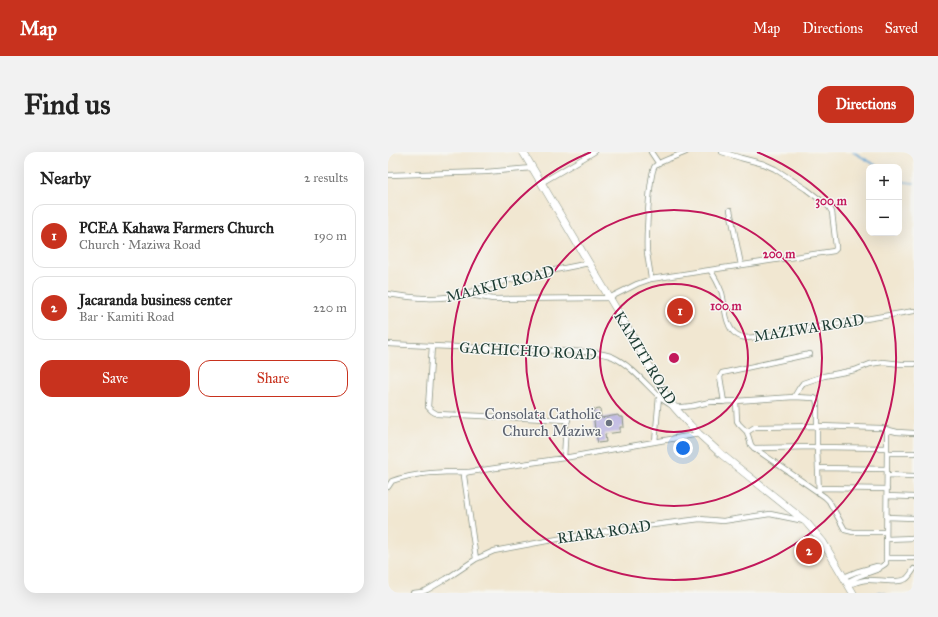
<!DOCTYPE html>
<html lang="en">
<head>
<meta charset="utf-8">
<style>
  :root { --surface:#fff; --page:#f2f2f2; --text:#222; --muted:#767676; --line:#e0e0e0; --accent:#c8321e }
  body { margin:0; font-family:"IM FELL Great Primer",serif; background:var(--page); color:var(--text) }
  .controls { position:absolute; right:12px; top:12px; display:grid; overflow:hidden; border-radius:8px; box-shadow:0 4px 16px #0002 }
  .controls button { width:36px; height:36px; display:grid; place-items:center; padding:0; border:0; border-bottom:1px solid var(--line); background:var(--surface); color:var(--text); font:20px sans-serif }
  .you { position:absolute; left:295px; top:296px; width:14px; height:14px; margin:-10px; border:3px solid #fff; border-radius:50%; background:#1a73e8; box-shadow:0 0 0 6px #1a73e833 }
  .badge { display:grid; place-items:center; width:26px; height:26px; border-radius:50%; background:var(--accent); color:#fff; font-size:13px; font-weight:700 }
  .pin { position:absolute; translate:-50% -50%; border:2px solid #fff; box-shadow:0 1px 4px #0006 }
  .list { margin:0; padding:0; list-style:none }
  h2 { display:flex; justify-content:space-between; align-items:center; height:52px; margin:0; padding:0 16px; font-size:17px }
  h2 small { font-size:13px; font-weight:400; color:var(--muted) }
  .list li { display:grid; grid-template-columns:26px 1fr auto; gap:12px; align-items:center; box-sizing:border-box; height:64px; margin:0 8px 8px; padding:0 8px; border:1px solid var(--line); border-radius:12px }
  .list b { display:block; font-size:15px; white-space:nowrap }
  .list p { margin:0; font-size:13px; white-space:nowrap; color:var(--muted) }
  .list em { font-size:13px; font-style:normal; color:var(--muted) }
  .actions { display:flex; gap:8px; padding:12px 16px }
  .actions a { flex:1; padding:9px 0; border:1px solid var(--accent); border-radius:12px; text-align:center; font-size:14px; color:var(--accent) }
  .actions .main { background:var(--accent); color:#fff }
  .map { position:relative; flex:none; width:526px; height:441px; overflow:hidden; border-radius:12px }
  header { display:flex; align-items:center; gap:24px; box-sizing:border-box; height:56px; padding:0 20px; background:var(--accent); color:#fff }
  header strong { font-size:19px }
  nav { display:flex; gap:22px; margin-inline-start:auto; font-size:14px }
  .intro { display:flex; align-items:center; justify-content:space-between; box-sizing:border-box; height:96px; padding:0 24px }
  h1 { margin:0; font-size:28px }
  .button { padding:10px 18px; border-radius:12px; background:var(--accent); color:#fff; font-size:14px; font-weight:700 }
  main { display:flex; gap:24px; padding:0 24px }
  aside { flex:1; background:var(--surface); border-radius:12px; box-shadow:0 4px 16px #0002 }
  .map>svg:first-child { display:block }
</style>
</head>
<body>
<header>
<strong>Map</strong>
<nav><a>Map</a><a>Directions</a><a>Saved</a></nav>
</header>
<div class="intro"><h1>Find us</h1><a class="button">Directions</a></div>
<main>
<aside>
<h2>Nearby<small>2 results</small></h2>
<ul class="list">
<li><span class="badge">1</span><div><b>PCEA Kahawa Farmers Church</b><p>Church · Maziwa Road</p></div><em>190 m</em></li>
<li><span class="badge">2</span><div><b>Jacaranda business center</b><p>Bar · Kamiti Road</p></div><em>220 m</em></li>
</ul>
<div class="actions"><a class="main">Save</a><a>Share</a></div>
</aside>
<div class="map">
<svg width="526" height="441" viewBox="0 0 526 441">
  <rect width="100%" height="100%" fill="#f6f6f2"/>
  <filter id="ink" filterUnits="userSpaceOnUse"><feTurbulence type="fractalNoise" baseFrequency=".025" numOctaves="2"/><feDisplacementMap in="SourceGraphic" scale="8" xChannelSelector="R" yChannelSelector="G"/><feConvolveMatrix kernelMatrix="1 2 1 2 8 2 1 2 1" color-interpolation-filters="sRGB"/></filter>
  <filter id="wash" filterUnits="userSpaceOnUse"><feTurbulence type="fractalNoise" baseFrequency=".012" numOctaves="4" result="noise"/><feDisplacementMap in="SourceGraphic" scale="16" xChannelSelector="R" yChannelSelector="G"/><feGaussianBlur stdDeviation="0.9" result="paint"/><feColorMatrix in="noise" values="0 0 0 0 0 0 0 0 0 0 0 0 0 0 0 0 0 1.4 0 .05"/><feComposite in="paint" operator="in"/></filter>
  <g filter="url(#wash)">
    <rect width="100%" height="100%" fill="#f1e7d1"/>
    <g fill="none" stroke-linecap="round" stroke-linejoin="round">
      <!-- stream -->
      <path stroke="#60a2d4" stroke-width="1.5" d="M465,0L491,15
        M511,27L517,30L526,31
        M489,441L491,440L497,441"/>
    </g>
    <g id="blocks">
      <!-- building -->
      <path fill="#b3abdf" d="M212,257L213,266L230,263L231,265H235L236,275H232V280L217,282L218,290L210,291L207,279L205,258Z"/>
    </g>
  </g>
  <g filter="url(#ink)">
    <use href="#blocks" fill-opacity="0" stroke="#889282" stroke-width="1"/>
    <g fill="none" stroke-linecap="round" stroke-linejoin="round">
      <!-- street casing -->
      <g stroke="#889282" stroke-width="6">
        <path id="street" d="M263,0L271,12
          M0,23L98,20L144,16
          M153,31L206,0
          M342,58L353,113
          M322,118L446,99L448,97V95L444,60L441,55L435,50L418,37L387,17L376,12L353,6L334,0
          M263,127C262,118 260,109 259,100C258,88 261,21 267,14C273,8 290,4 298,0
          M0,142C27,146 49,149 76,142C90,138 103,132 117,129C145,122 173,117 201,111
          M76,142L105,147L221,146L249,132L263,127L322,118C327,125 331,133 334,141C337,153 337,175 348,182C354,187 362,186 369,185L526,159
          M0,192L44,194L203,200C210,201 218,202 225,205C244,214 259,234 275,248L281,252L286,255H295L304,254L322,250L348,249L406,245L426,246L428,247L429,251V295L431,341
          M44,194L40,255L44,259L49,262L180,268L178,273L176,306
          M406,245L412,235L415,231L436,224L467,218L482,212L495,210L513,212H526
          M348,249L349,269L351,272L359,280
          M336,250L332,225L334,221L422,202
          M267,290L271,244
          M366,296L429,295L499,296
          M499,301H526
          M430,316L499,317
          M499,323L526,324
          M0,335L4,329C28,320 55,320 80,320
          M431,336L499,337
          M499,344L526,345
          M498,365L526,366
          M498,380H465L457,378L441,349L437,345L366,296L363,293L359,280L367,275L430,274L493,276L509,280L526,281
          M498,387L526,386
          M498,406H526
          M88,407L76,324L77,321L81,320L176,306L311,282
          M456,425L468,420L489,414L492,415
          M459,430L469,425L491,417C492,414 496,414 498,411L499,296V278
          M461,433C467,431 473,428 479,428C489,427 509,432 518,427C521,425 524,420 526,417
          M25,441L34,440L39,438L58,427L88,407L106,399L175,386L226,378L312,367L335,369L382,362L416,369"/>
      </g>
      <!-- secondary casing -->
      <g stroke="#889282" stroke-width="8">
        <path id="secondary" d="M135,0L246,187L278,244L286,255L302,273L311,282L333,302L418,370L435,390L465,441"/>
      </g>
      <!-- street -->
      <use href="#street" stroke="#fff" stroke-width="4.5"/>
      <!-- secondary -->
      <use href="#secondary" stroke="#fff" stroke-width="7"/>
    </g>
  </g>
  <!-- distance rings -->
  <g fill="none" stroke="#c2185b" stroke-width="2">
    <circle cx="286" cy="206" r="74"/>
    <circle cx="286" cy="206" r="148"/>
    <path d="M369 0A222 222 0 1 1 203 0"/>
  </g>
  <!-- markers -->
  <circle fill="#6b7280" stroke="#f6f6f2" stroke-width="1.5" cx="221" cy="271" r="4"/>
  <g text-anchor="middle" stroke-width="3" stroke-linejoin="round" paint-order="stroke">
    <!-- street labels -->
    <g font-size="15" fill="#1f3d34" stroke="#f6f6f2">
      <text transform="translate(112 132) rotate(-14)" y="5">MAAKIU ROAD</text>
      <text transform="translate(421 176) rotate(-9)" y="5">MAZIWA ROAD</text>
      <text transform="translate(140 199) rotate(3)" y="5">GACHICHIO ROAD</text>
      <text transform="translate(257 206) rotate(59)" y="5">KAMITI ROAD</text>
      <text transform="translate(216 380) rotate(-8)" y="5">RIARA ROAD</text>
    </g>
    <!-- worship labels -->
    <g font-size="15" fill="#5b616d" stroke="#f6f6f2" text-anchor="end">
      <text x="213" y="267">Consolata Catholic<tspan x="213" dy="17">Church Maziwa</tspan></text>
    </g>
  </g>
  <circle cx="286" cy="206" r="6" fill="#c2185b" stroke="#f6f6f2" stroke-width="2"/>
  <g font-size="12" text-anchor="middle" font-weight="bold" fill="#c2185b" stroke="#f6f6f2" stroke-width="3" stroke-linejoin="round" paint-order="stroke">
    <text x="443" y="53">300 m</text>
    <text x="391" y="106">200 m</text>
    <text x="338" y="158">100 m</text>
  </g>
</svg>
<div class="controls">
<button>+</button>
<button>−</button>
</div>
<div class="you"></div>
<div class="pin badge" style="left:292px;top:159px">1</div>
<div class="pin badge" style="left:421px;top:399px">2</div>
</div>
</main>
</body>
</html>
